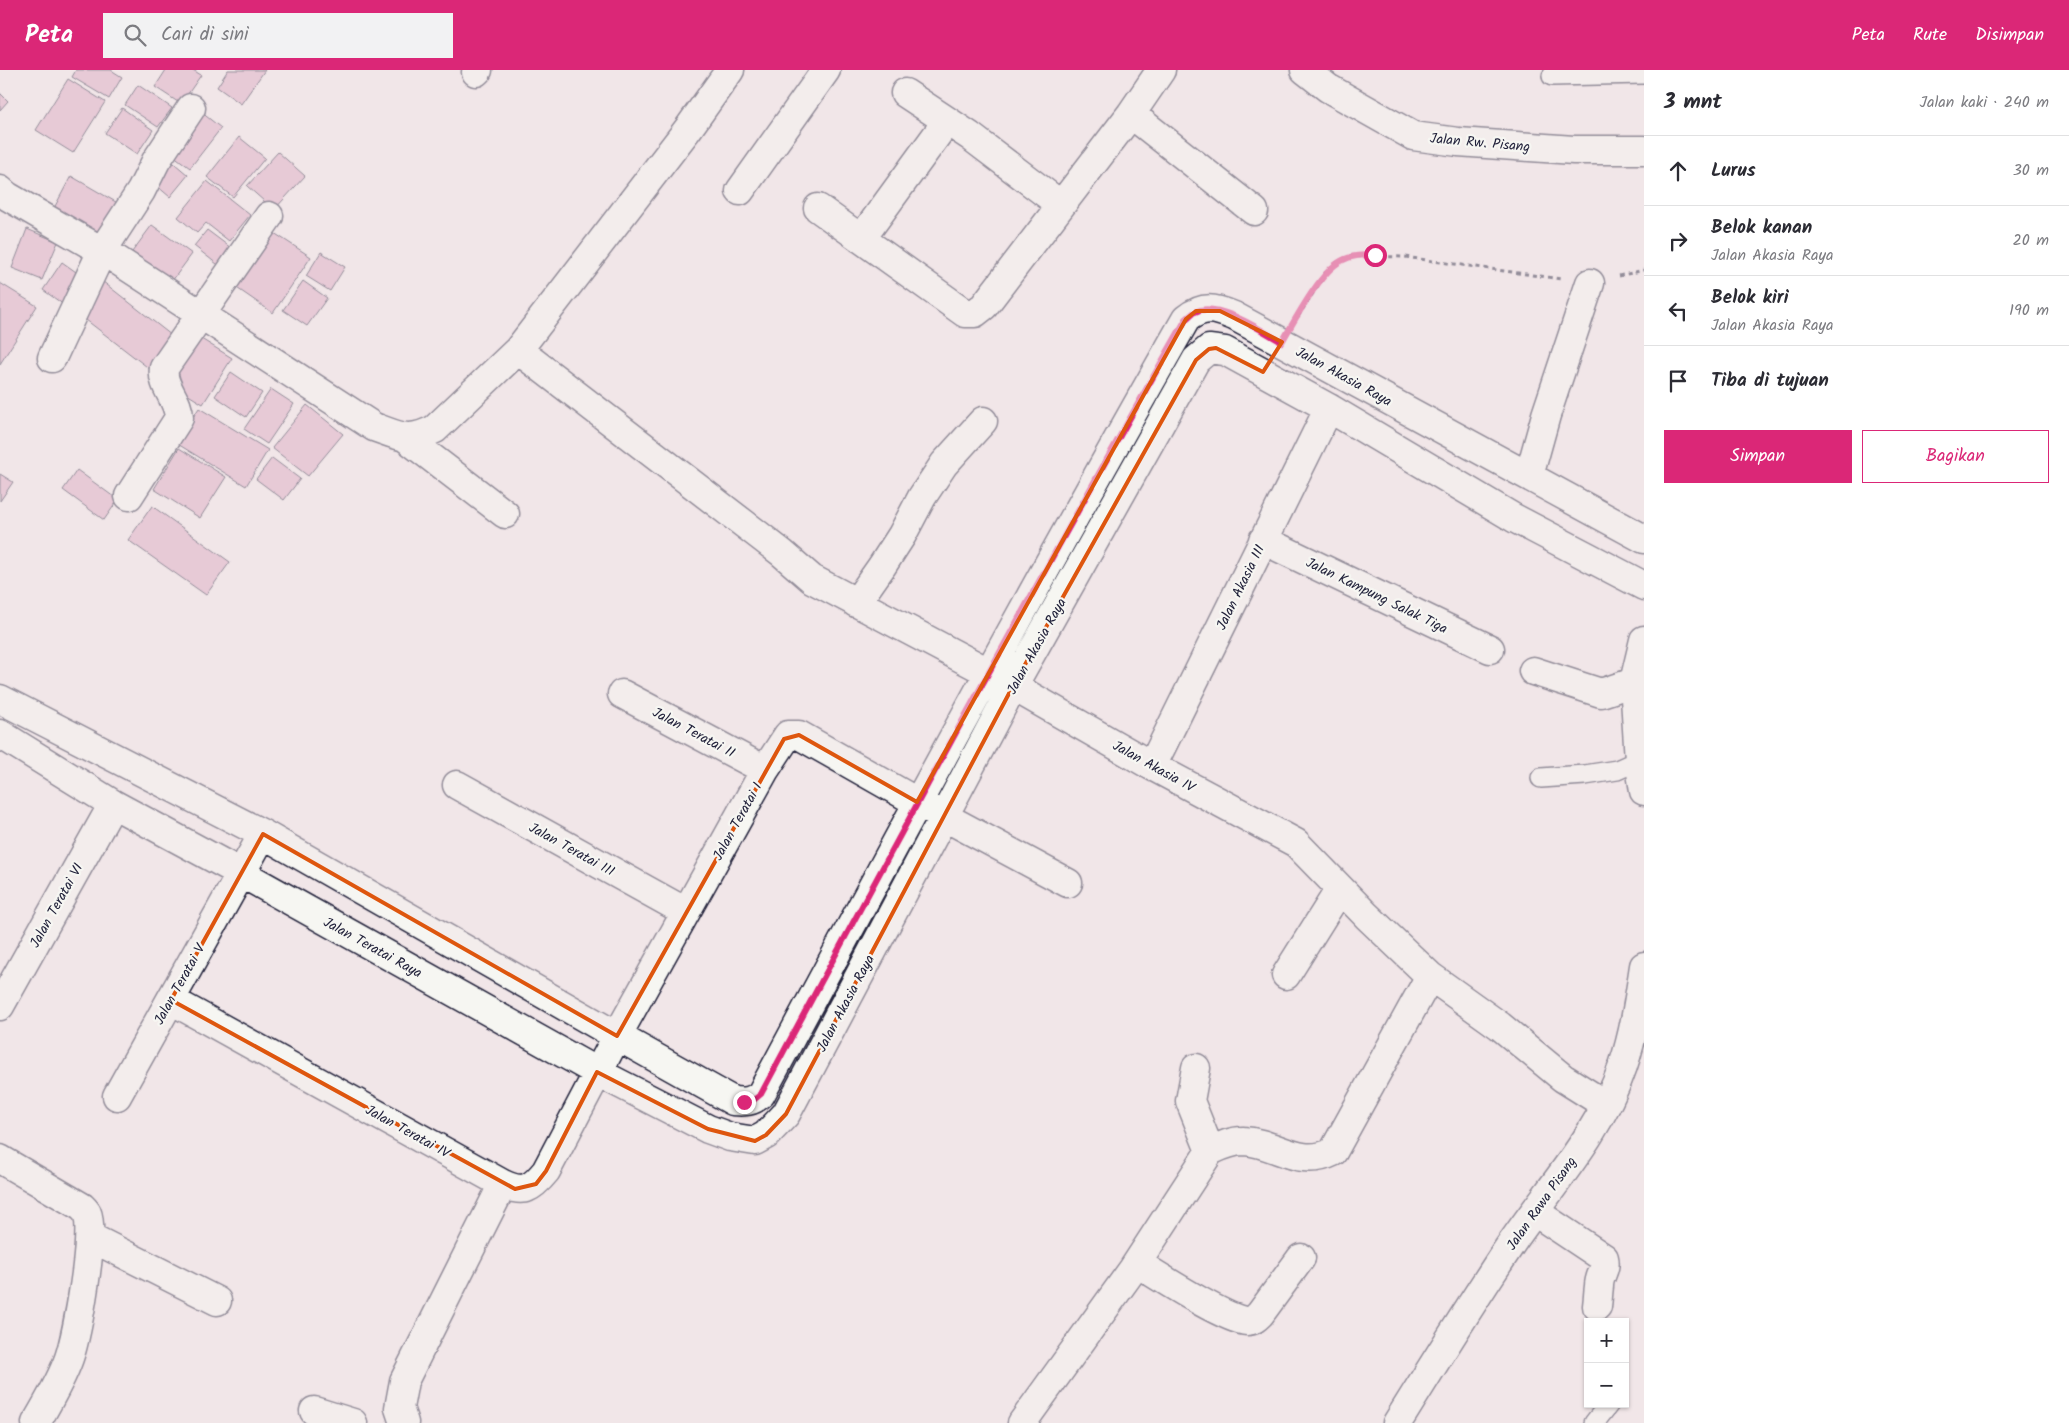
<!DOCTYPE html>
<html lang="id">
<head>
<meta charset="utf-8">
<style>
  :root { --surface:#fff; --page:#f2f2f3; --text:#2b2b33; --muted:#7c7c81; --line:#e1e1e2; --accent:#db2777 }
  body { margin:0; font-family:Kalam,sans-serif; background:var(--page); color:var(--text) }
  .controls { position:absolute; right:15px; bottom:15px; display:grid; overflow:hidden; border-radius:0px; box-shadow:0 1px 4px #0004 }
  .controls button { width:45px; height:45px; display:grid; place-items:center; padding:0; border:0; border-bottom:1px solid var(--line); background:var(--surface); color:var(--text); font:25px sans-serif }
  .stop { position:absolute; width:15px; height:15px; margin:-11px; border:4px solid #db2777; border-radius:50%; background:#fff }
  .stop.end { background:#db2777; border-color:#fff; box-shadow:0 1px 5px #0008 }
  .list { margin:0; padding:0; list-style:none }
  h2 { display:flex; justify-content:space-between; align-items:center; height:65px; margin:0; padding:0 20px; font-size:21px }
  h2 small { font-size:16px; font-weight:400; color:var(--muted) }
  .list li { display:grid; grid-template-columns:32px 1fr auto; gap:15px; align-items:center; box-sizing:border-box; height:70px; padding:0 20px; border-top:1px solid var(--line) }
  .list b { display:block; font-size:19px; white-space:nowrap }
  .list p { margin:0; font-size:16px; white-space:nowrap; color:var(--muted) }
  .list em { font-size:16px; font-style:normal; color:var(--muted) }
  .actions { display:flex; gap:10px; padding:15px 20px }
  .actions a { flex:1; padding:11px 0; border:1px solid var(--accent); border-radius:0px; text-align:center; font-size:18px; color:var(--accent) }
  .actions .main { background:var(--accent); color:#fff }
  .icon { flex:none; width:28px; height:28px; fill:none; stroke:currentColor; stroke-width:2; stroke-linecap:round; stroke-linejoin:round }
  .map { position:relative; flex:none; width:1644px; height:1353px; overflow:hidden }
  header { display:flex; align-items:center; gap:30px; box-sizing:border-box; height:70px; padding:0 25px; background:var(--accent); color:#fff }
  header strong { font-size:24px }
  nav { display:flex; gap:28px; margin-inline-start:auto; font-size:18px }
  .search { width:350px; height:45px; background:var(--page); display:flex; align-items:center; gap:12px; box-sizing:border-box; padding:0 18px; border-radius:0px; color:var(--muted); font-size:19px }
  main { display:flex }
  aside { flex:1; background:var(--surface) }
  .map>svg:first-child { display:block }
</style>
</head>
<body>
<header>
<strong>Peta</strong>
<div class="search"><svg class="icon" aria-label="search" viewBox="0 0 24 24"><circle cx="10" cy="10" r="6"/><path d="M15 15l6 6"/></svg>Cari di sini</div>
<nav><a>Peta</a><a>Rute</a><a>Disimpan</a></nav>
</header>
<main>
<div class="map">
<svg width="1644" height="1353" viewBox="0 0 1644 1353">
  <rect width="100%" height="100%" fill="#f1e6e8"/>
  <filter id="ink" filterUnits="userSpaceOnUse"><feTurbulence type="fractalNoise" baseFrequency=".02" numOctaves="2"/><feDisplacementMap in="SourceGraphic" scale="10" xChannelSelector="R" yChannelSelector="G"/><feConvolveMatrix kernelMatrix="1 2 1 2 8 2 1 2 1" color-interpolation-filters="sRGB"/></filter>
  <g filter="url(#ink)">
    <!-- building -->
    <path fill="#dca8c2" stroke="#22223b" d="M76,0H111L122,7L109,29L72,7Z
      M166,0H193L201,5L181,34L155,17Z
      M228,0H265L241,34L217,17Z
      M68,9L105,32L73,83L36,60Z
      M138,15L172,38L158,57L125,35Z
      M0,23L8,31L0,40Z
      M122,38L153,60L137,84L105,63Z
      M201,42L221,58L190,98L169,82Z
      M239,67L265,88L233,127L207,107Z
      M278,82L305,106L274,140L247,116Z
      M168,88L188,105L170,127L150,110Z
      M71,106L121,135L101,170L52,142Z
      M207,111L250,145L229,171L206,153L197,163L178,147Z
      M152,155L192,184L172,211L132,182Z
      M27,159L58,172L42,210L12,198Z
      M268,159L311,187L273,243L231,214Z
      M207,160L235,181L222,198L194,176Z
      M321,182L345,197L330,221L306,206Z
      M62,192L86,209L67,237L43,220Z
      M102,211L176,269L151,300L77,243Z
      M303,211L327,228L307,256L283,240Z
      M0,213L37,236L0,294Z
      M198,267L232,288L203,334L169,313Z
      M231,302L262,323L246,347L215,326Z
      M271,319L294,334L267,374L244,359Z
      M307,335L343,364L308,406L272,378Z
      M199,338L268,380L246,416L176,373Z
      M179,378L226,407L200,448L154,419Z
      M272,388L300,409L284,430L256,409Z
      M77,400L118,430L104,450L63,420Z
      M0,404L13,412L0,431Z
      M152,436L230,492L206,525L128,470Z"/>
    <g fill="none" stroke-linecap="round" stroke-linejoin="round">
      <!-- lane casing -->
      <g stroke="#22223b" stroke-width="22">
        <path id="lane" d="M1552,6L1644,4
          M1541,708L1585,705L1617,700L1644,688
          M1594,1353L1609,1334"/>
      </g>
      <!-- street casing -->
      <g stroke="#22223b" stroke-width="31">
        <path id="street" d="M1305,0L1328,18L1413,66L1458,72L1574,80H1644
          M476,2L478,0
          M905,23L970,66L1061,135
          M1131,44L1254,141
          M0,120L7,126L114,188L374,357C400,366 408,373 435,359L518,280L688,59L730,0
          M740,121L826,0
          M818,138L965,243H975L984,236L1131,44L1161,0
          M861,169L947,51
          M518,280L782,483L812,509L988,602L1152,696L1296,773L1367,846L1430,906L1500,956L1563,1008L1606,1035
          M52,288L102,181L141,121L156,91L191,38
          M406,368L505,444
          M1529,406L1546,345L1590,213
          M129,426L179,348C179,329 161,317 164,298L269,146
          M1263,470L1490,579
          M856,533L882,496L902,465L922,427L944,394L983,351
          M1533,601L1601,623L1634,612
          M622,624L765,700
          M0,629L263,764L617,966L733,1031C745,1032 752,1032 761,1024C900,764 1040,505 1186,249C1203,235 1215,238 1234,246L1644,469
          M0,664L113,734L241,803L597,1002L708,1059L730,1067L755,1071L766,1065L786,1044L1013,616L1196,290L1209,279L1225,281L1329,338L1514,448L1644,516
          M1152,696L1329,338
          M457,715L686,842
          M1286,905L1340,819
          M171,930L503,1114C524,1124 532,1118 546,1101L617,966L765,700L788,665H799L917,732L1068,813
          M0,936L113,734
          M1196,998L1190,1031L1210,1081
          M117,1026L263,764
          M0,1089L82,1137C84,1139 86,1141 87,1143C96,1163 77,1265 69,1288C61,1311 48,1332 36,1353
          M1535,1142L1604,1188C1607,1199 1599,1205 1599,1216C1598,1223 1598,1229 1597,1236
          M90,1167L217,1231
          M1137,1193C1158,1206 1226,1250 1247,1251C1253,1251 1256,1248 1260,1244L1301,1188
          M314,1341L353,1353
          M404,1353L399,1338L404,1311L503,1114
          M1022,1353L1133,1199L1210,1081C1221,1076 1231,1071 1243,1071C1276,1072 1299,1099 1333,1082L1430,906"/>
      </g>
      <!-- secondary casing -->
      <g stroke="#22223b" stroke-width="31">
        <path id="secondary" d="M1644,570L1634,612L1639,690L1644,721
          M1397,1353C1434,1294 1470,1235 1509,1177C1548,1119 1600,1064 1623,996C1634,964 1639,929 1644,896"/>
      </g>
      <!-- path -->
      <path stroke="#22223b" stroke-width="3" stroke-dasharray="4 4" stroke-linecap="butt" d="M1619,206L1644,200
        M1298,246L1327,201L1340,191L1354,186L1405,187L1561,209"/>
      <!-- lane -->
      <use href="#lane" stroke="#f6f6f2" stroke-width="19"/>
      <!-- street -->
      <use href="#street" stroke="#f6f6f2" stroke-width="28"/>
      <!-- secondary -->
      <use href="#secondary" stroke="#f6f6f2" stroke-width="28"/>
    </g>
  </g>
  <g fill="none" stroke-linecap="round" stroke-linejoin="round" filter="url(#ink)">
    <!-- route -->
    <path stroke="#db2777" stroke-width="6" d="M744,1032L755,1029L761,1024C900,764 1040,505 1186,249C1189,247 1192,243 1195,242C1217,230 1262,261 1282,272C1295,250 1320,202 1341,191C1352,185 1363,185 1375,185"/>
  </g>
  <!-- marked area -->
  <path d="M0 0H1644V1353H0ZM1196,241H1220L1282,272L1263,302L1216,278L1209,279L1196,290L1013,616L786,1044L766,1065L755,1071L708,1059L597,1002L546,1101L536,1114L515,1119L171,930L263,764L617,966L784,669L799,665L917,732L1186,249Z" fill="#f1e6e8" fill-opacity=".55" fill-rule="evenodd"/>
  <path fill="none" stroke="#de560e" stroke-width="4" stroke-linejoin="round" d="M1196,241H1220L1282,272L1263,302L1216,278L1209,279L1196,290L1013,616L786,1044L766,1065L755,1071L708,1059L597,1002L546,1101L536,1114L515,1119L171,930L263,764L617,966L784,669L799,665L917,732L1186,249Z"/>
  <g text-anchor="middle" stroke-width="4.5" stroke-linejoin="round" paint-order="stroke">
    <!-- street labels -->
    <g font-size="14" fill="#22223b" stroke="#f6f6f2">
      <text transform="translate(1480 72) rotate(5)" y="5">Jalan Rw. Pisang</text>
      <text transform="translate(1344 306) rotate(29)" y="5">Jalan Akasia Raya</text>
      <text transform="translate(1240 517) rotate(-64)" y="5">Jalan Akasia III</text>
      <text transform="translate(1377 525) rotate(26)" y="5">Jalan Kampung Salak Tiga</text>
      <text transform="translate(1036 576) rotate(-61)" y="5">Jalan Akasia Raya</text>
      <text transform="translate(694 662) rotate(28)" y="5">Jalan Teratai II</text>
      <text transform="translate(1154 696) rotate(29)" y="5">Jalan Akasia IV</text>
      <text transform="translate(737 751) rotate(-61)" y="5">Jalan Teratai I</text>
      <text transform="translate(572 779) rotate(29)" y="5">Jalan Teratai III</text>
      <text transform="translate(56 835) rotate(-61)" y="5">Jalan Teratai VI</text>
      <text transform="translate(373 877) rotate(29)" y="5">Jalan Teratai Raya</text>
      <text transform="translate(179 914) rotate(-61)" y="5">Jalan Teratai V</text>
      <text transform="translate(845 933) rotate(-62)" y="5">Jalan Akasia Raya</text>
      <text transform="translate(408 1061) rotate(29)" y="5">Jalan Teratai IV</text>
      <text transform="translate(1541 1133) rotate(-55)" y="5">Jalan Rawa Pisang</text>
    </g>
  </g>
</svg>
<div class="controls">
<button>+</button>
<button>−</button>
</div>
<div class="stop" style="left:1375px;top:185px"></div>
<div class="stop end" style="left:744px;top:1032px"></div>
</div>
<aside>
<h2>3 mnt<small>Jalan kaki · 240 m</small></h2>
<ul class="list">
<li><svg class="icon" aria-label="ahead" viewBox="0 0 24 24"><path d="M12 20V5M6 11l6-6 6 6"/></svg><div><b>Lurus</b></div><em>30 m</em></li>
<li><svg class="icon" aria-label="right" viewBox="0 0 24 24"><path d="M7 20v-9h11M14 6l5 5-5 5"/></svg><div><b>Belok kanan</b><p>Jalan Akasia Raya</p></div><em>20 m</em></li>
<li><svg class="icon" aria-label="left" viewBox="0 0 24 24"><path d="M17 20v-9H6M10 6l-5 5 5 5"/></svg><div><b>Belok kiri</b><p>Jalan Akasia Raya</p></div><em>190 m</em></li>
<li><svg class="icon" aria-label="arrive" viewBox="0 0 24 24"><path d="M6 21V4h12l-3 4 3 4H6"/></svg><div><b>Tiba di tujuan</b></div></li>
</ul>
<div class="actions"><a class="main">Simpan</a><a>Bagikan</a></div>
</aside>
</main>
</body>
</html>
